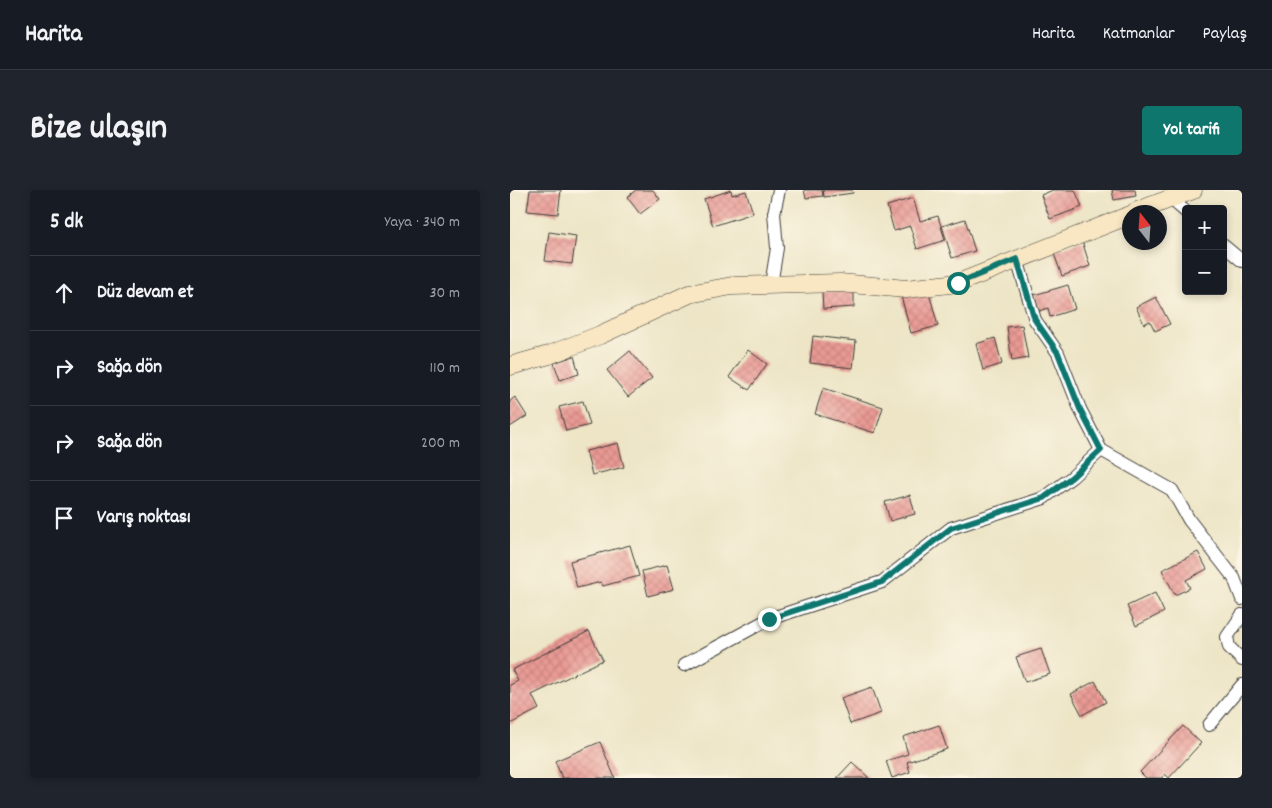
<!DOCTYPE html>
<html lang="tr">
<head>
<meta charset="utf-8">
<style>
  :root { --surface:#171b24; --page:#20242c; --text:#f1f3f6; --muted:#9ea1a6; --line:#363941; --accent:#0f766e }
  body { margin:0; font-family:Dekko,sans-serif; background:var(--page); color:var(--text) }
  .controls { position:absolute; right:15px; top:15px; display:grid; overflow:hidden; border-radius:5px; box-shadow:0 2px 8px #0003 }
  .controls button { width:45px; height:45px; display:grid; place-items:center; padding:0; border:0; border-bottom:1px solid var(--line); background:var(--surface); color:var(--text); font:25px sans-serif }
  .compass { position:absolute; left:612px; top:15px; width:45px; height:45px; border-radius:50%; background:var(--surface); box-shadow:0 2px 8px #0003; rotate:343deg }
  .stop { position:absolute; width:15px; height:15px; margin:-11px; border:4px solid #0f766e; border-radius:50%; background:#fff }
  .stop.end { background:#0f766e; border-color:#fff; box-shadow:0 1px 5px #0008 }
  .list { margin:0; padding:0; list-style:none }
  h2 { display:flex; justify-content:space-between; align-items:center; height:65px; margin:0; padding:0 20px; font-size:21px }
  h2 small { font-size:16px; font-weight:400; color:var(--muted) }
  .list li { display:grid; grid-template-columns:32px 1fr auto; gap:15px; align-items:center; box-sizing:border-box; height:75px; padding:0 20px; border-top:1px solid var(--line) }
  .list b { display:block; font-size:19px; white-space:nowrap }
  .list em { font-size:16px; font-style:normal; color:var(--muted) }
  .icon { flex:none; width:28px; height:28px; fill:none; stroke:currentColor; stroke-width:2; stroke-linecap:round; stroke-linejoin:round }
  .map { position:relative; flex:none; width:732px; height:588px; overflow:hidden; border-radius:5px }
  header { display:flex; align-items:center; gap:30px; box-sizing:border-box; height:70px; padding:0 25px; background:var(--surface); border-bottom:1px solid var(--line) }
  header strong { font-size:24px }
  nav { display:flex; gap:28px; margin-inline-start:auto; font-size:18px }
  .intro { display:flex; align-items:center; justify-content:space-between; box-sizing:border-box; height:120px; padding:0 30px }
  h1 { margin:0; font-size:35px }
  .button { padding:12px 22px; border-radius:5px; background:var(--accent); color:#fff; font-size:18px; font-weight:700 }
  main { display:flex; gap:30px; padding:0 30px }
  aside { flex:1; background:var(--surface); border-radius:5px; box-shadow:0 2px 8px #0003 }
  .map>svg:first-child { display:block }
</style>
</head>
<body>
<header>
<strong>Harita</strong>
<nav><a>Harita</a><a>Katmanlar</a><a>Paylaş</a></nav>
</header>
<div class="intro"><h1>Bize ulaşın</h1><a class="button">Yol tarifi</a></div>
<main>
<aside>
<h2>5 dk<small>Yaya · 340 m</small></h2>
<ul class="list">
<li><svg class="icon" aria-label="ahead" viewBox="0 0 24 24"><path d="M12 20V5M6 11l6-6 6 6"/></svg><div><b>Düz devam et</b></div><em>30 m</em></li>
<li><svg class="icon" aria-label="right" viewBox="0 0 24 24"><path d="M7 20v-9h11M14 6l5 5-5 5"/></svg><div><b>Sağa dön</b></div><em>110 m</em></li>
<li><svg class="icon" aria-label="right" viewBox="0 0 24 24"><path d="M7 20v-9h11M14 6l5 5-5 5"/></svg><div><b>Sağa dön</b></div><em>200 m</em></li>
<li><svg class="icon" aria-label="arrive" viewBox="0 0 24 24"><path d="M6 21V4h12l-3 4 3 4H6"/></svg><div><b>Varış noktası</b></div></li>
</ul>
</aside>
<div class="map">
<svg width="732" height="588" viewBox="0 0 732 588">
  <defs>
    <pattern id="building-cross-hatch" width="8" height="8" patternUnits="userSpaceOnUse" patternTransform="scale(1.25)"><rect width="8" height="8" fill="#ea9a94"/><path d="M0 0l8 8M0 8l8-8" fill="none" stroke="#c8847f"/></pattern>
  </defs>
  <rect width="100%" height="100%" fill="#fcf5e5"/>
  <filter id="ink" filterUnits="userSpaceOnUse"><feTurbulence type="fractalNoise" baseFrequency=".02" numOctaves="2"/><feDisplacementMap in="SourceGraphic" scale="10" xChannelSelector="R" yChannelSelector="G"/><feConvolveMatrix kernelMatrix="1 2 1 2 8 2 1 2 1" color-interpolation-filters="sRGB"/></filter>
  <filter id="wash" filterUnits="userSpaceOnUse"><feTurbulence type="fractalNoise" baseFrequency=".0096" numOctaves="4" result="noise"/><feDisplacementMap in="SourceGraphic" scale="20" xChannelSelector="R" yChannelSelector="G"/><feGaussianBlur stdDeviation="1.12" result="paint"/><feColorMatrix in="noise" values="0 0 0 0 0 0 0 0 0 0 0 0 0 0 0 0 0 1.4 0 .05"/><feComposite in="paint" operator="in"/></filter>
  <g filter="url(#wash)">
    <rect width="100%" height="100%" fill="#ede5c6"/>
    <g id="blocks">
      <!-- building -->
      <path fill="url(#building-cross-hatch)" d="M20,0H51L48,24L17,21Z
        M126,0H143L150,9L130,24L117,7Z
        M221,0L222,5L236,1L243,23L203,36L194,9Z
        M294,0H312L313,6L296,8Z
        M313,0H342L343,3L314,7Z
        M543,0H565L572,17L540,29L531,5Z
        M602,0H625L626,6L604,10Z
        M403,8L410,31L428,26L435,50L407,59L400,36L384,41L377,16Z
        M455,29L465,61L442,68L432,36Z
        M39,42L66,46L62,74L35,71Z
        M572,51L580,76L552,86L543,61Z
        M558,95L565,119L540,127L538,118L529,121L524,105Z
        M418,99L428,136L401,143L391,106Z
        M344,101V117L313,119L312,102Z
        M646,107L660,134L645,141L640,131L634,134L626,117Z
        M512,135L518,168L502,171L497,137Z
        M303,146L346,151L343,178L300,173Z
        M485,148L492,174L473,180L466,154Z
        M238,160L257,174L239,200L219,187Z
        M120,161L142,188L118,207L97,180Z
        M64,166L69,184L50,190L44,173Z
        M313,198L373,217L365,243L305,224Z
        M5,207L17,226L0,237V211Z
        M73,211L80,235L56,241L49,217Z
        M108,253L114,277L82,285L76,261Z
        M400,305L405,324L380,331L375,312Z
        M120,355L129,386L93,396L91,392L67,398L60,371Z
        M688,362L697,379L676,390L680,398L665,405L652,380Z
        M157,375L164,399L138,406L132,381Z
        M645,403L654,422L626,436L617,416Z
        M79,441L93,470L22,505L29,519L0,534V495L8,491L2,480Z
        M531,459L540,484L515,492L506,467Z
        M585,491L596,512L572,525L561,504Z
        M362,497L371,523L340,534L331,508Z
        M429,535L437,559L397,572L400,582L382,588L376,571L398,564L393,547Z
        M673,536L691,553L659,588L655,584L652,588H636L630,582Z
        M90,552L105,588H52L45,571Z
        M342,572L359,588H327Z"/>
    </g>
  </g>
  <g filter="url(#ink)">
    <use href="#blocks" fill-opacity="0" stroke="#3b3a36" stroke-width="1"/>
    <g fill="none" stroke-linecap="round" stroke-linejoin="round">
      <!-- street casing -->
      <g stroke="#3b3a36" stroke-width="14">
        <path id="street" d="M661,9L676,22
          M713,55L732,71
          M507,69L525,130L548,163L570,219L591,260L662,300L679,330L724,388L732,409
          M261,95L267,58L264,23L269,0
          M732,425L717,447L719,457L732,470
          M174,475L259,429L372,392L441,338L534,308L562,287L591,260
          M699,535L732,495"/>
      </g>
      <!-- secondary casing -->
      <g stroke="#3b3a36" stroke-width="19">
        <path id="secondary" d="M625,22L683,0
          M0,176L39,165L90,145L179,104L222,96L330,93L396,99L448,93L620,25"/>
      </g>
      <!-- street -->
      <use href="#street" stroke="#fff" stroke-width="12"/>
      <!-- secondary -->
      <use href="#secondary" stroke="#f9e7c3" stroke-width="18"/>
    </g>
  </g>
  <g fill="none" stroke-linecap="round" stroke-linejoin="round" filter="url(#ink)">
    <!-- route -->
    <path stroke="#0f766e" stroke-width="6" d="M259,429L372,392L441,338L534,308L562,287L591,260L570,219L548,163L525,130L507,69L448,93"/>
  </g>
</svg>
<div class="controls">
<button>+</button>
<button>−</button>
</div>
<svg class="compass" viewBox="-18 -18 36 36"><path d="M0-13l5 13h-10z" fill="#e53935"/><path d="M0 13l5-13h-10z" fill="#9ea1a6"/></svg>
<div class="stop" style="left:448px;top:93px"></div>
<div class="stop end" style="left:259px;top:429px"></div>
</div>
</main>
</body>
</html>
